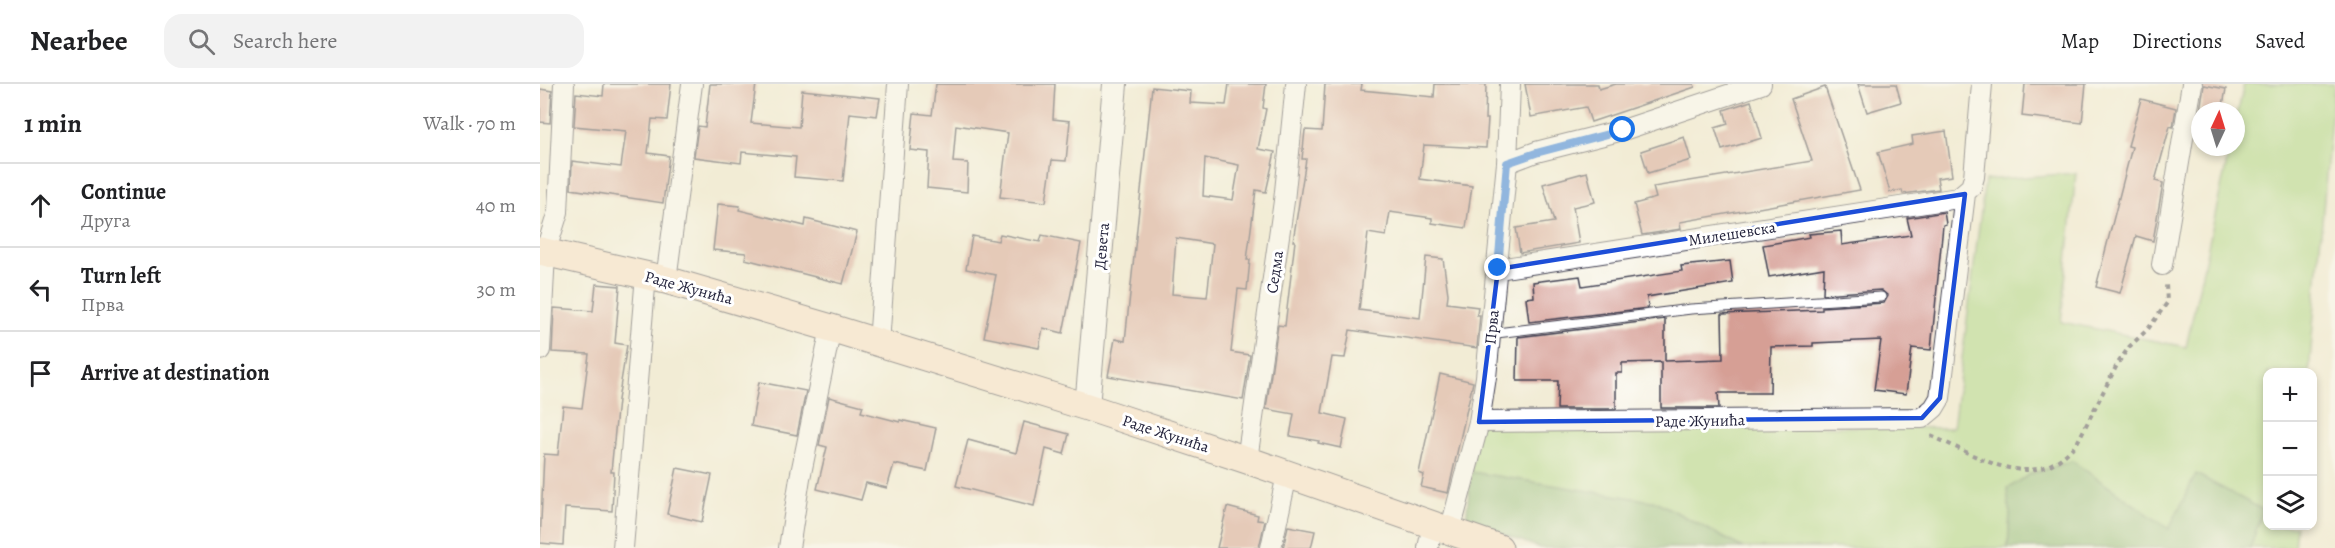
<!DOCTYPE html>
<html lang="en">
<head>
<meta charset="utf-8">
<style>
  :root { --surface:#fff; --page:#f2f2f2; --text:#202124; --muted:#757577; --line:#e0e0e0 }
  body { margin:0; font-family:Alegreya,serif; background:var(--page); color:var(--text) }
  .controls { position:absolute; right:18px; bottom:18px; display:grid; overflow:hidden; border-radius:12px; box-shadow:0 3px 9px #0003 }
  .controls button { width:54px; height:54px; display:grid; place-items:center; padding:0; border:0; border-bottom:2px solid var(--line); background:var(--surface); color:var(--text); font:30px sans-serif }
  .compass { position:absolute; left:1651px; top:18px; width:54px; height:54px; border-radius:50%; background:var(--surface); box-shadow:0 3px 9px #0003; rotate:4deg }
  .stop { position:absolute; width:18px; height:18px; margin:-14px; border:4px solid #1a73e8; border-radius:50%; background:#fff }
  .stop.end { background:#1a73e8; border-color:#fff; box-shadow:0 2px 6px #0008 }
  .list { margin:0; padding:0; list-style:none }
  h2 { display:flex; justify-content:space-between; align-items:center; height:78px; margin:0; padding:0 24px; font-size:26px }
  h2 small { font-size:20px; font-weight:400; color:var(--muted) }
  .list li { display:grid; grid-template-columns:39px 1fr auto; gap:18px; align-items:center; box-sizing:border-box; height:84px; padding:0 24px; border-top:2px solid var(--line) }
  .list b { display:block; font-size:22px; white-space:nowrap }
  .list p { margin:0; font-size:20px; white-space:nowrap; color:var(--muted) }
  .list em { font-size:20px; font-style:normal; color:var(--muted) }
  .icon { flex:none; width:33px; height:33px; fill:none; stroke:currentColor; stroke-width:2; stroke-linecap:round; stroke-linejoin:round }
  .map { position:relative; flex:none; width:1795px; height:464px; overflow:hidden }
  header { display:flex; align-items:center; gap:36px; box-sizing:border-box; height:84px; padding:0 30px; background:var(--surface); border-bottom:2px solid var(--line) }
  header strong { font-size:28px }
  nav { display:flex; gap:33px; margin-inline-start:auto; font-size:21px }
  .search { width:420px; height:54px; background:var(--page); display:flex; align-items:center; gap:15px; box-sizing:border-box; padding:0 21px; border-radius:18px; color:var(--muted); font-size:22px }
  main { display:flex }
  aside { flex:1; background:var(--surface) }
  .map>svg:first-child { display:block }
</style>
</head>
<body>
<header>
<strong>Nearbee</strong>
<div class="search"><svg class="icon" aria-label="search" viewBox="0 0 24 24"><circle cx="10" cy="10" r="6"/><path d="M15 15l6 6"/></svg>Search here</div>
<nav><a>Map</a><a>Directions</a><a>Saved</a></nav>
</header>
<main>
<aside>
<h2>1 min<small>Walk · 70 m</small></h2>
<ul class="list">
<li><svg class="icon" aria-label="ahead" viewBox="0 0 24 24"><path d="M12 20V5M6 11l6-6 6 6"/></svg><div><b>Continue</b><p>Друга</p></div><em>40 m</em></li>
<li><svg class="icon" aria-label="left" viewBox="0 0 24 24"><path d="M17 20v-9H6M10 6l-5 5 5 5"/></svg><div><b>Turn left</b><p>Прва</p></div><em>30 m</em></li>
<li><svg class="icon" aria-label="arrive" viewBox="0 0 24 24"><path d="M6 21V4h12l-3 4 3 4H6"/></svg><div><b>Arrive at destination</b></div></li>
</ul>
</aside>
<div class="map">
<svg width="1795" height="464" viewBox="0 0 1795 464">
  <rect width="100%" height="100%" fill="#fff"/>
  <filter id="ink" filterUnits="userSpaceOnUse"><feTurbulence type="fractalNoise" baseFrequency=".0167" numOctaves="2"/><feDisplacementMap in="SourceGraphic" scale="12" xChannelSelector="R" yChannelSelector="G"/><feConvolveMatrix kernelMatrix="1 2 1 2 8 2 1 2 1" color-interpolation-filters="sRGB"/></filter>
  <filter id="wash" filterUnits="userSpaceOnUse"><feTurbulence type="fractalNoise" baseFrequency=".008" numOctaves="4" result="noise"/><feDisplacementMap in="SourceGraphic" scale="24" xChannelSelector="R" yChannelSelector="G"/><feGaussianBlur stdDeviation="1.35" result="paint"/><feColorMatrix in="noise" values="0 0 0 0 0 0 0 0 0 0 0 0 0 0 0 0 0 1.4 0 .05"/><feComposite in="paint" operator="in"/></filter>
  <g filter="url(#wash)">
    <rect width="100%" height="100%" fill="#f2ecd6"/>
    <!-- green -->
    <path fill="#a9d784" stroke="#667c60" stroke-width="1.5" d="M1704,0H1794L1769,288H1728V442H1756L1754,464H1710L1723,426L1656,390L1629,445L1532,377L1467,404L1470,430L1468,464H1203L1117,418L931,388L939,338L1413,344L1445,96L1536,89L1521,238L1646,263L1690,63H1696V37Z"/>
    <!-- forest -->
    <path fill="#86b872" stroke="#546d56" stroke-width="1.5" d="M1532,377L1629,445L1656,390L1723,426L1710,464H1468L1470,430L1467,405L1490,390Z
      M931,388L1117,418L1203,464H1000L926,436Z"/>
    <g id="blocks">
      <!-- building -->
      <path fill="#d69f95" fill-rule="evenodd" d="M64,0H131L127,36L112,35L108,69L129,72L123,119L31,105L32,77L81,83L86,47L34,42L36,9L63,12Z
        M170,0H216L211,39L259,43L262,6L340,14L337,32L310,29L303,97L254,93L256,73L202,68L201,79L154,73L158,42L165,43Z
        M396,0H515L513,35L530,37L526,77L512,76L506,118L460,113L468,49L416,41L413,78L428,79L427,108L387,104L389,68L370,66L374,29L392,31Z
        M689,0H726L723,24L726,25L718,65L735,68L726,108L716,106L707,176H710L707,206L698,205L691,268L710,271L703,316L568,292L575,255L585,257L612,3L651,7L650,19L686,21ZM665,74L699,81L693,116L663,112ZM636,154L673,160L667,213L632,210Z
        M785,0H822L821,6L894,13L895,0H946L945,35H948L946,64L884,61L880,95L932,102L926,144L892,139V134L850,128L846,152L828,149L819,226L880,234L886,173L903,175L908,210L907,219L938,223L937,231H940L937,264L810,246L805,274L792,273L782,329L807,335L801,364L778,359L779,357L750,352L754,330L726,325L738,241L745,242L755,157H753L766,75H762L765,46L782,47Z
        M985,0H1058L1059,5L1076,0H1154L1155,3L1051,38L1046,23L991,33Z
        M1318,0H1356L1361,18L1327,28Z
        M1485,0H1546L1542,39L1482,32Z
        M1664,1L1686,5L1682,27H1660Z
        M1285,3L1320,106L1140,138L1141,145L1102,151L1094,120L1116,114L1113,103L1272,77L1251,15Z
        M0,5L12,7L10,39L0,38Z
        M1601,15L1636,24L1633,43L1630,42L1615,97L1623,99L1613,157L1596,152L1580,209L1556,203L1592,63L1588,62Z
        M1211,17L1222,54L1182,66L1175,44L1188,40L1184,26Z
        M1406,47L1412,92L1397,94L1399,105L1363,110L1362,106L1350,108L1338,68L1373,60L1372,52Z
        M1144,53L1151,76L1108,89L1101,67Z
        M1047,88L1055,118L1033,123L1039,159L980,169L976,144L1014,138L1003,100Z
        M178,120L200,122L199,126L265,142L266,135L317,148L303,200L205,175L206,169L173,166Z
        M1404,128L1406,140L1403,141L1391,266L1372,264L1366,310L1334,306L1341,256L1273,259V262L1231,263L1230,309H1178L1179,324H1121V278L1082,279V289H1076V325H1017L1018,297H977L978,253L1125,235V277L1183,275L1182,230L1282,226V223L1344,219L1348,212L1341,206L1283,210L1284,184L1229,193L1223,161L1270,153L1269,150L1301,147L1302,161L1371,151L1367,134Z
        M460,150L500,158L502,151L541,159L523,249L503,244L499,264L444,253L456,191L426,185L432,152L458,157Z
        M1190,177L1193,199L1107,213L1108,224L989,238L986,214L994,213L993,198L1040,192L1042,202L1142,187L1141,182Z
        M56,200L80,202L75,259L87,261L78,316L71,388H74L72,427L25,424L23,461L0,459L4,370L18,371L23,322L42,324L49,270L12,268L14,224L53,227Z
        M900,290L933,298L908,409L881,403L884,391L879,389Z
        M219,298L266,307L257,351L211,342Z
        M289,313L323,322L321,328L360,338V336L396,344L387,387L354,380L347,404L326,399L321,416L277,405L287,363L279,361Z
        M484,338L529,350L524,370L506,365L494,422L416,402L428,356L476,369Z
        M137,384L172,391L162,438L127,430Z
        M687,423L718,431L717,436L725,437L719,464H677Z
        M748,442L775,447L771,464H743Z"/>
    </g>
  </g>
  <g filter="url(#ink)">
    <use href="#blocks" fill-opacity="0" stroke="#414052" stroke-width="1.5"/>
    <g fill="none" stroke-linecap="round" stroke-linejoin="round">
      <!-- service casing -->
      <g stroke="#414052" stroke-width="11">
        <path id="service" d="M949,250L1151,225L1341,213"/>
      </g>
      <!-- minor casing -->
      <g stroke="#414052" stroke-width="22">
        <path id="minor" d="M967,79L996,68L1083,46L1221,0
          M1622,181L1652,0
          M958,185L1418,114L1431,103L1434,93L1442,0
          M126,196L152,0
          M339,259L358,0
          M0,266L5,169L18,128L24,0
          M939,338L1382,334L1394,324L1400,314L1425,110
          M707,376L744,117L756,0
          M910,447L939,338L946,293L967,79L970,0
          M83,464L106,191
          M249,464L260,394L291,244
          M731,464L747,391
          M888,464L893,441"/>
      </g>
      <!-- tertiary casing -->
      <g stroke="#414052" stroke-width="26">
        <path id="tertiary" d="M547,323L575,0"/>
      </g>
      <!-- secondary casing -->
      <g stroke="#414052" stroke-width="29">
        <path id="secondary" d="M0,167L126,196L291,244L547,323L707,376L959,464"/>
      </g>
      <!-- path -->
      <path stroke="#414052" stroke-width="4" stroke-dasharray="4.5 4.5" stroke-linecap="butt" d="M1391,352C1442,373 1495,414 1538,357L1578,279L1589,263L1608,245L1627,219L1626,200"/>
      <!-- service -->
      <use href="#service" stroke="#fff" stroke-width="9"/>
      <!-- minor -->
      <use href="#minor" stroke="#fff" stroke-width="20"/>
      <!-- tertiary -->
      <use href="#tertiary" stroke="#fff" stroke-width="24"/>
      <!-- secondary -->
      <use href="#secondary" stroke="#fde4d0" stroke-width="27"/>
    </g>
  </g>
  <g fill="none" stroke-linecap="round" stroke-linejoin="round" filter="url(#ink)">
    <!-- route -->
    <path stroke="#1a73e8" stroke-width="8" d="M958,184L967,79L996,69L1083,46"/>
  </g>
  <!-- marked area -->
  <path d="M0 0H1795V464H0ZM1425,110L1400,314L1382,334L939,338L958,185Z" fill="#f2ecd6" fill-opacity=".55" fill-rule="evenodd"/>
  <path fill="none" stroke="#1d4ed8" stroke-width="4.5" stroke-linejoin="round" d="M1425,110L1400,314L1382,334L939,338L958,185Z"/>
  <g text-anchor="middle" stroke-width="6" stroke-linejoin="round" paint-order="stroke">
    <!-- street labels -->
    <g font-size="16" fill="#22223b" stroke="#fff">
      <text transform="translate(1192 149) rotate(-9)" y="6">Милешевска</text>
      <text transform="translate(561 162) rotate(-85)" y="6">Девета</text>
      <text transform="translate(734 188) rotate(-82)" y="6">Седма</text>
      <text transform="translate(149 203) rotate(15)" y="6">Раде Жунића</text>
      <text transform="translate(951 243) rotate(-84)" y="6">Прва</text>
      <text transform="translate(1160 336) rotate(-1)" y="6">Раде Жунића</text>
      <text transform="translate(626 349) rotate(18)" y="6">Раде Жунића</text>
    </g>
  </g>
</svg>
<div class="controls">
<button>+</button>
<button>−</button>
<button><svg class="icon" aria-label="layers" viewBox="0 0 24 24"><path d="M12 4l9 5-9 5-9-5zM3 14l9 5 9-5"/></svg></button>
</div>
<svg class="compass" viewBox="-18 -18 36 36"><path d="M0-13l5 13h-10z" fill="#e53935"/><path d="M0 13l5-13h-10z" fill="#757577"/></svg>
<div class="stop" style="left:1083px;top:46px"></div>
<div class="stop end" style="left:958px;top:184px"></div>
</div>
</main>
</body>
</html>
